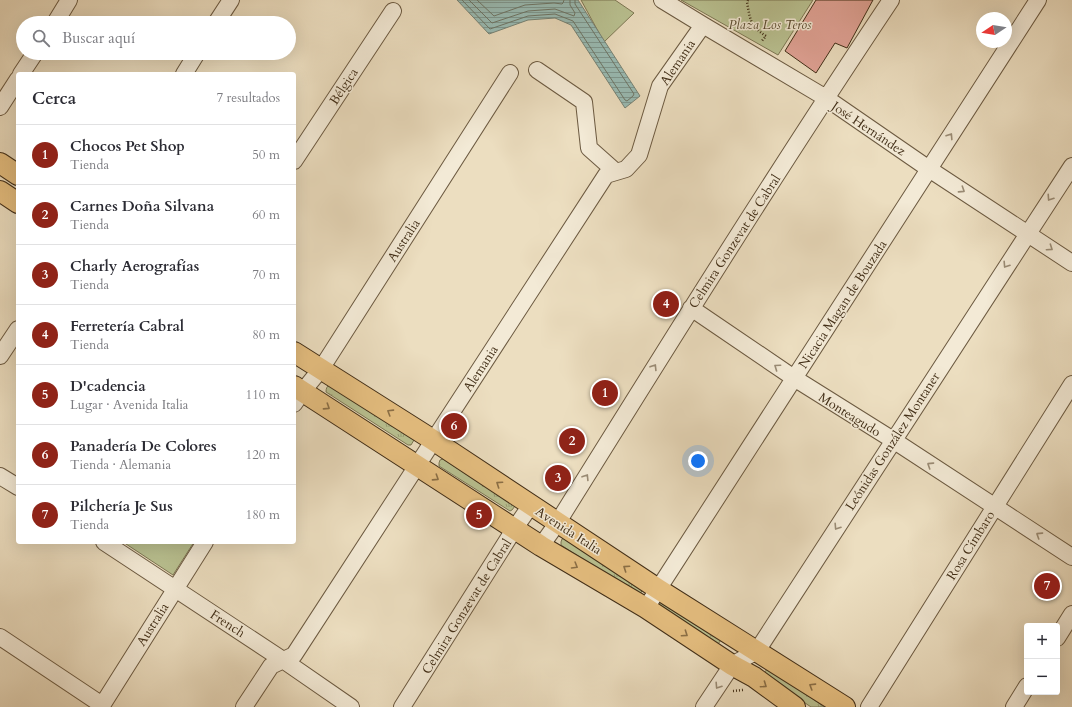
<!DOCTYPE html>
<html lang="es">
<head>
<meta charset="utf-8">
<style>
  :root { --surface:#fff; --page:#f2f2f3; --text:#2b2b33; --muted:#7c7c81; --line:#e1e1e2; --accent:#8f2418 }
  body { margin:0; font-family:Cardo,serif; background:var(--page); color:var(--text) }
  .controls { position:absolute; right:12px; bottom:12px; display:grid; overflow:hidden; border-radius:4px; box-shadow:0 4px 16px #0002 }
  .controls button { width:36px; height:36px; display:grid; place-items:center; padding:0; border:0; border-bottom:1px solid var(--line); background:var(--surface); color:var(--text); font:20px sans-serif }
  .compass { position:absolute; left:976px; top:12px; width:36px; height:36px; border-radius:50%; background:var(--surface); box-shadow:0 4px 16px #0002; rotate:258deg }
  .you { position:absolute; left:698px; top:461px; width:14px; height:14px; margin:-10px; border:3px solid #fff; border-radius:50%; background:#1a73e8; box-shadow:0 0 0 6px #1a73e833 }
  .badge { display:grid; place-items:center; width:26px; height:26px; border-radius:50%; background:var(--accent); color:#fff; font-size:13px; font-weight:700 }
  .pin { position:absolute; translate:-50% -50%; border:2px solid #fff; box-shadow:0 1px 4px #0006 }
  .list { margin:0; padding:0; list-style:none }
  h2 { display:flex; justify-content:space-between; align-items:center; height:52px; margin:0; padding:0 16px; font-size:17px }
  h2 small { font-size:13px; font-weight:400; color:var(--muted) }
  .list li { display:grid; grid-template-columns:26px 1fr auto; gap:12px; align-items:center; box-sizing:border-box; height:60px; padding:0 16px; border-top:1px solid var(--line) }
  .list b { display:block; font-size:15px; white-space:nowrap }
  .list p { margin:0; font-size:13px; white-space:nowrap; color:var(--muted) }
  .list em { font-size:13px; font-style:normal; color:var(--muted) }
  .icon { flex:none; width:22px; height:22px; fill:none; stroke:currentColor; stroke-width:2; stroke-linecap:round; stroke-linejoin:round }
  .map { position:relative; flex:none; width:1072px; height:707px; overflow:hidden }
  .search { position:absolute; background:var(--surface); box-shadow:0 4px 16px #0002; left:16px; top:16px; width:280px; height:44px; display:flex; align-items:center; gap:10px; box-sizing:border-box; padding:0 14px; border-radius:22px; color:var(--muted); font-size:15px }
  .panel { position:absolute; background:var(--surface); box-shadow:0 4px 16px #0002; left:16px; top:72px; width:280px; height:472px; border-radius:4px }
  .map>svg:first-child { display:block }
</style>
</head>
<body>
<div class="map">
<svg width="1072" height="707" viewBox="0 0 1072 707">
  <defs>
    <pattern id="grass-tufts" width="24" height="20" patternUnits="userSpaceOnUse"><rect width="24" height="20" fill="#b9c191"/><path d="M3 7l-1-3M5 7V3M7 7l1-3M15 17l-1-3M17 17v-4M19 17l1-3" fill="none" stroke="#989d75"/></pattern>
    <pattern id="water-rules" width="6" height="5" patternUnits="userSpaceOnUse"><rect width="6" height="5" fill="#99bcb5"/><path d="M0 2.5h6" fill="none" stroke="#7e9992"/></pattern>
  </defs>
  <rect width="100%" height="100%" fill="#ecdec0"/>
  <filter id="stains"><feTurbulence type="fractalNoise" baseFrequency=".005" numOctaves="4"/><feColorMatrix values="0 0 0 0 .2 0 0 0 0 .09 0 0 0 0 .02 0 0 0 .5 -.17"/></filter>
  <radialGradient id="worn" r=".72"><stop offset=".6" stop-color="#630" stop-opacity="0"/><stop offset="1" stop-color="#630" stop-opacity=".3"/></radialGradient>
  <!-- grass -->
  <path fill="url(#grass-tufts)" stroke="#7d7854" d="M330,385L413,437L414,440L411,445H408L326,392C326,388 327,386 330,385Z
    M443,459L515,506L512,510L510,511L439,466V463L440,460Z
    M565,538L643,589L640,594H637L561,545V542L562,539Z
    M660,601L721,640L718,644L658,604Z
    M769,667L824,707H811L763,674Z"/>
  <!-- park -->
  <path fill="#b9c191" stroke="#7d7854" d="M581,0H615L634,13L604,42Z
    M681,0H813L778,55Z
    M123,542H194L173,575Z"/>
  <!-- water -->
  <path fill="url(#water-rules)" stroke="#768376" d="M457,0H578L640,96L625,108L571,25L555,18L528,20L489,34Z"/>
  <g fill="none" stroke-linecap="round" stroke-linejoin="round">
    <!-- shore -->
    <path stroke="#6d7566" stroke-width="1" d="M462,0L490,29L528,16L555,14L573,21L625,100L627,101L633,96L634,94L575,4V0
      M469,0L492,23L528,11L555,9L574,16L575,13L570,5V0
      M477,0L494,16L525,5L554,3L562,4L563,3L564,0"/>
  </g>
  <!-- building -->
  <path fill="#e0a295" stroke="#412e17" d="M816,0H873L847,48L835,43L816,73L785,51Z"/>
  <g fill="none" stroke-linecap="round" stroke-linejoin="round">
    <!-- minor casing -->
    <g stroke="#6c5a41" stroke-width="18">
      <path id="minor" d="M662,0L703,25L826,98L929,169L1072,263
        M55,23L69,0
        M216,23L231,0
        M537,70L584,102L589,148L616,172
        M21,74L35,53
        M184,74L197,53
        M0,107L18,79
        M294,161L393,11
        M691,308L794,378L893,440L1072,557
        M0,356L18,329
        M294,404L303,391L321,369L510,73
        M0,476L18,487
        M104,542L283,660L351,707
        M541,546L558,522C667,347 776,172 891,0
        M646,608L1038,0
        M0,637L102,705
        M1057,638L1072,614
        M101,707L205,542
        M244,707L271,666L294,655L606,175L626,169L639,155L660,86L703,25
        M402,707L515,528L531,505
        M704,707L732,665L757,651L1072,166
        M869,707L1072,384
        M1014,707L1027,686"/>
    </g>
    <!-- major casing -->
    <g stroke="#412e17" stroke-width="22">
      <path id="major" d="M0,163L18,175
        M0,191L18,203
        M294,352L433,440L658,589L845,707
        M294,386L541,546L646,608L732,665L754,677L795,707"/>
    </g>
    <!-- path -->
    <path stroke="#412e17" stroke-width="2.5" stroke-dasharray="1 2" stroke-linecap="butt" d="M748,0L747,2C750,19 750,26 766,36L761,42
      M733,691L743,690"/>
    <!-- minor -->
    <use href="#minor" stroke="#f3ead6" stroke-width="16"/>
    <!-- major -->
    <use href="#major" stroke="#e6bf80" stroke-width="20"/>
  </g>
  <!-- one-way arrows -->
  <defs><path id="oneway-chevron" d="M-2-3.5L2.5 0L-2 3.5" fill="none" stroke-width="1.6" stroke-linecap="round" stroke-linejoin="round"/></defs>
  <g stroke="#9a8c76">
    <use href="#oneway-chevron" transform="translate(950 136) rotate(-57)"/>
    <use href="#oneway-chevron" transform="translate(962 190) rotate(33)"/>
    <use href="#oneway-chevron" transform="translate(1050 198) rotate(124)"/>
    <use href="#oneway-chevron" transform="translate(1050 248) rotate(34)"/>
    <use href="#oneway-chevron" transform="translate(1006 265) rotate(123)"/>
    <use href="#oneway-chevron" transform="translate(654 367) rotate(-58)"/>
    <use href="#oneway-chevron" transform="translate(777 367) rotate(-145)"/>
    <use href="#oneway-chevron" transform="translate(930 465) rotate(-147)"/>
    <use href="#oneway-chevron" transform="translate(586 477) rotate(-58)"/>
    <use href="#oneway-chevron" transform="translate(837 527) rotate(123)"/>
    <use href="#oneway-chevron" transform="translate(1039 535) rotate(-147)"/>
    <use href="#oneway-chevron" transform="translate(718 686) rotate(123)"/>
  </g>
  <g stroke="#8b6f46">
    <use href="#oneway-chevron" transform="translate(327 407) rotate(33)"/>
    <use href="#oneway-chevron" transform="translate(390 412) rotate(-148)"/>
    <use href="#oneway-chevron" transform="translate(436 478) rotate(33)"/>
    <use href="#oneway-chevron" transform="translate(499 484) rotate(-146)"/>
    <use href="#oneway-chevron" transform="translate(575 566) rotate(31)"/>
    <use href="#oneway-chevron" transform="translate(626 568) rotate(-146)"/>
    <use href="#oneway-chevron" transform="translate(685 634) rotate(34)"/>
    <use href="#oneway-chevron" transform="translate(764 685) rotate(35)"/>
    <use href="#oneway-chevron" transform="translate(812 686) rotate(-148)"/>
  </g>
  <g text-anchor="middle" stroke-width="3" stroke-linejoin="round" paint-order="stroke">
    <!-- park labels -->
    <g font-size="13" font-style="italic" fill="#594b2f" stroke="#f3ead6">
      <text x="770" y="29">Plaza Los Teros</text>
    </g>
    <!-- street labels -->
    <g font-size="13" fill="#412e17" stroke="#f3ead6">
      <text transform="translate(677 62) rotate(-56)" y="5">Alemania</text>
      <text transform="translate(343 86) rotate(-57)" y="5">Bélgica</text>
      <text transform="translate(869 128) rotate(34)" y="5">José Hernández</text>
      <text transform="translate(403 240) rotate(-57)" y="5">Australia</text>
      <text transform="translate(734 241) rotate(-57)" y="5">Celmira Gonzevat de Cabral</text>
      <text transform="translate(842 304) rotate(-57)" y="5">Nicacia Magan de Bouzada</text>
      <text transform="translate(480 368) rotate(-57)" y="5">Alemania</text>
      <text transform="translate(850 414) rotate(32)" y="5">Monteagudo</text>
      <text transform="translate(892 441) rotate(-57)" y="5">Leónidas González Montaner</text>
      <text transform="translate(569 530) rotate(33)" y="5">Avenida Italia</text>
      <text transform="translate(970 545) rotate(-58)" y="5">Rosa Címbaro</text>
      <text transform="translate(466 606) rotate(-58)" y="5">Celmira Gonzevat de Cabral</text>
      <text transform="translate(228 623) rotate(33)" y="5">French</text>
      <text transform="translate(152 624) rotate(-58)" y="5">Australia</text>
    </g>
  </g>
  <rect width="100%" height="100%" filter="url(#stains)"/>
  <rect width="100%" height="100%" fill="url(#worn)"/>
</svg>
<div class="controls">
<button>+</button>
<button>−</button>
</div>
<svg class="compass" viewBox="-18 -18 36 36"><path d="M0-13l5 13h-10z" fill="#e53935"/><path d="M0 13l5-13h-10z" fill="#7c7c81"/></svg>
<div class="you"></div>
<div class="pin badge" style="left:605px;top:393px">1</div>
<div class="pin badge" style="left:572px;top:441px">2</div>
<div class="pin badge" style="left:558px;top:478px">3</div>
<div class="pin badge" style="left:666px;top:304px">4</div>
<div class="pin badge" style="left:479px;top:515px">5</div>
<div class="pin badge" style="left:454px;top:426px">6</div>
<div class="pin badge" style="left:1047px;top:586px">7</div>
<div class="search"><svg class="icon" aria-label="search" viewBox="0 0 24 24"><circle cx="10" cy="10" r="6"/><path d="M15 15l6 6"/></svg>Buscar aquí</div>
<section class="panel">
<h2>Cerca<small>7 resultados</small></h2>
<ul class="list">
<li><span class="badge">1</span><div><b>Chocos Pet Shop</b><p>Tienda</p></div><em>50 m</em></li>
<li><span class="badge">2</span><div><b>Carnes Doña Silvana</b><p>Tienda</p></div><em>60 m</em></li>
<li><span class="badge">3</span><div><b>Charly Aerografías</b><p>Tienda</p></div><em>70 m</em></li>
<li><span class="badge">4</span><div><b>Ferretería Cabral</b><p>Tienda</p></div><em>80 m</em></li>
<li><span class="badge">5</span><div><b>D'cadencia</b><p>Lugar · Avenida Italia</p></div><em>110 m</em></li>
<li><span class="badge">6</span><div><b>Panadería De Colores</b><p>Tienda · Alemania</p></div><em>120 m</em></li>
<li><span class="badge">7</span><div><b>Pilchería Je Sus</b><p>Tienda</p></div><em>180 m</em></li>
</ul>
</section>
</div>
</body>
</html>
